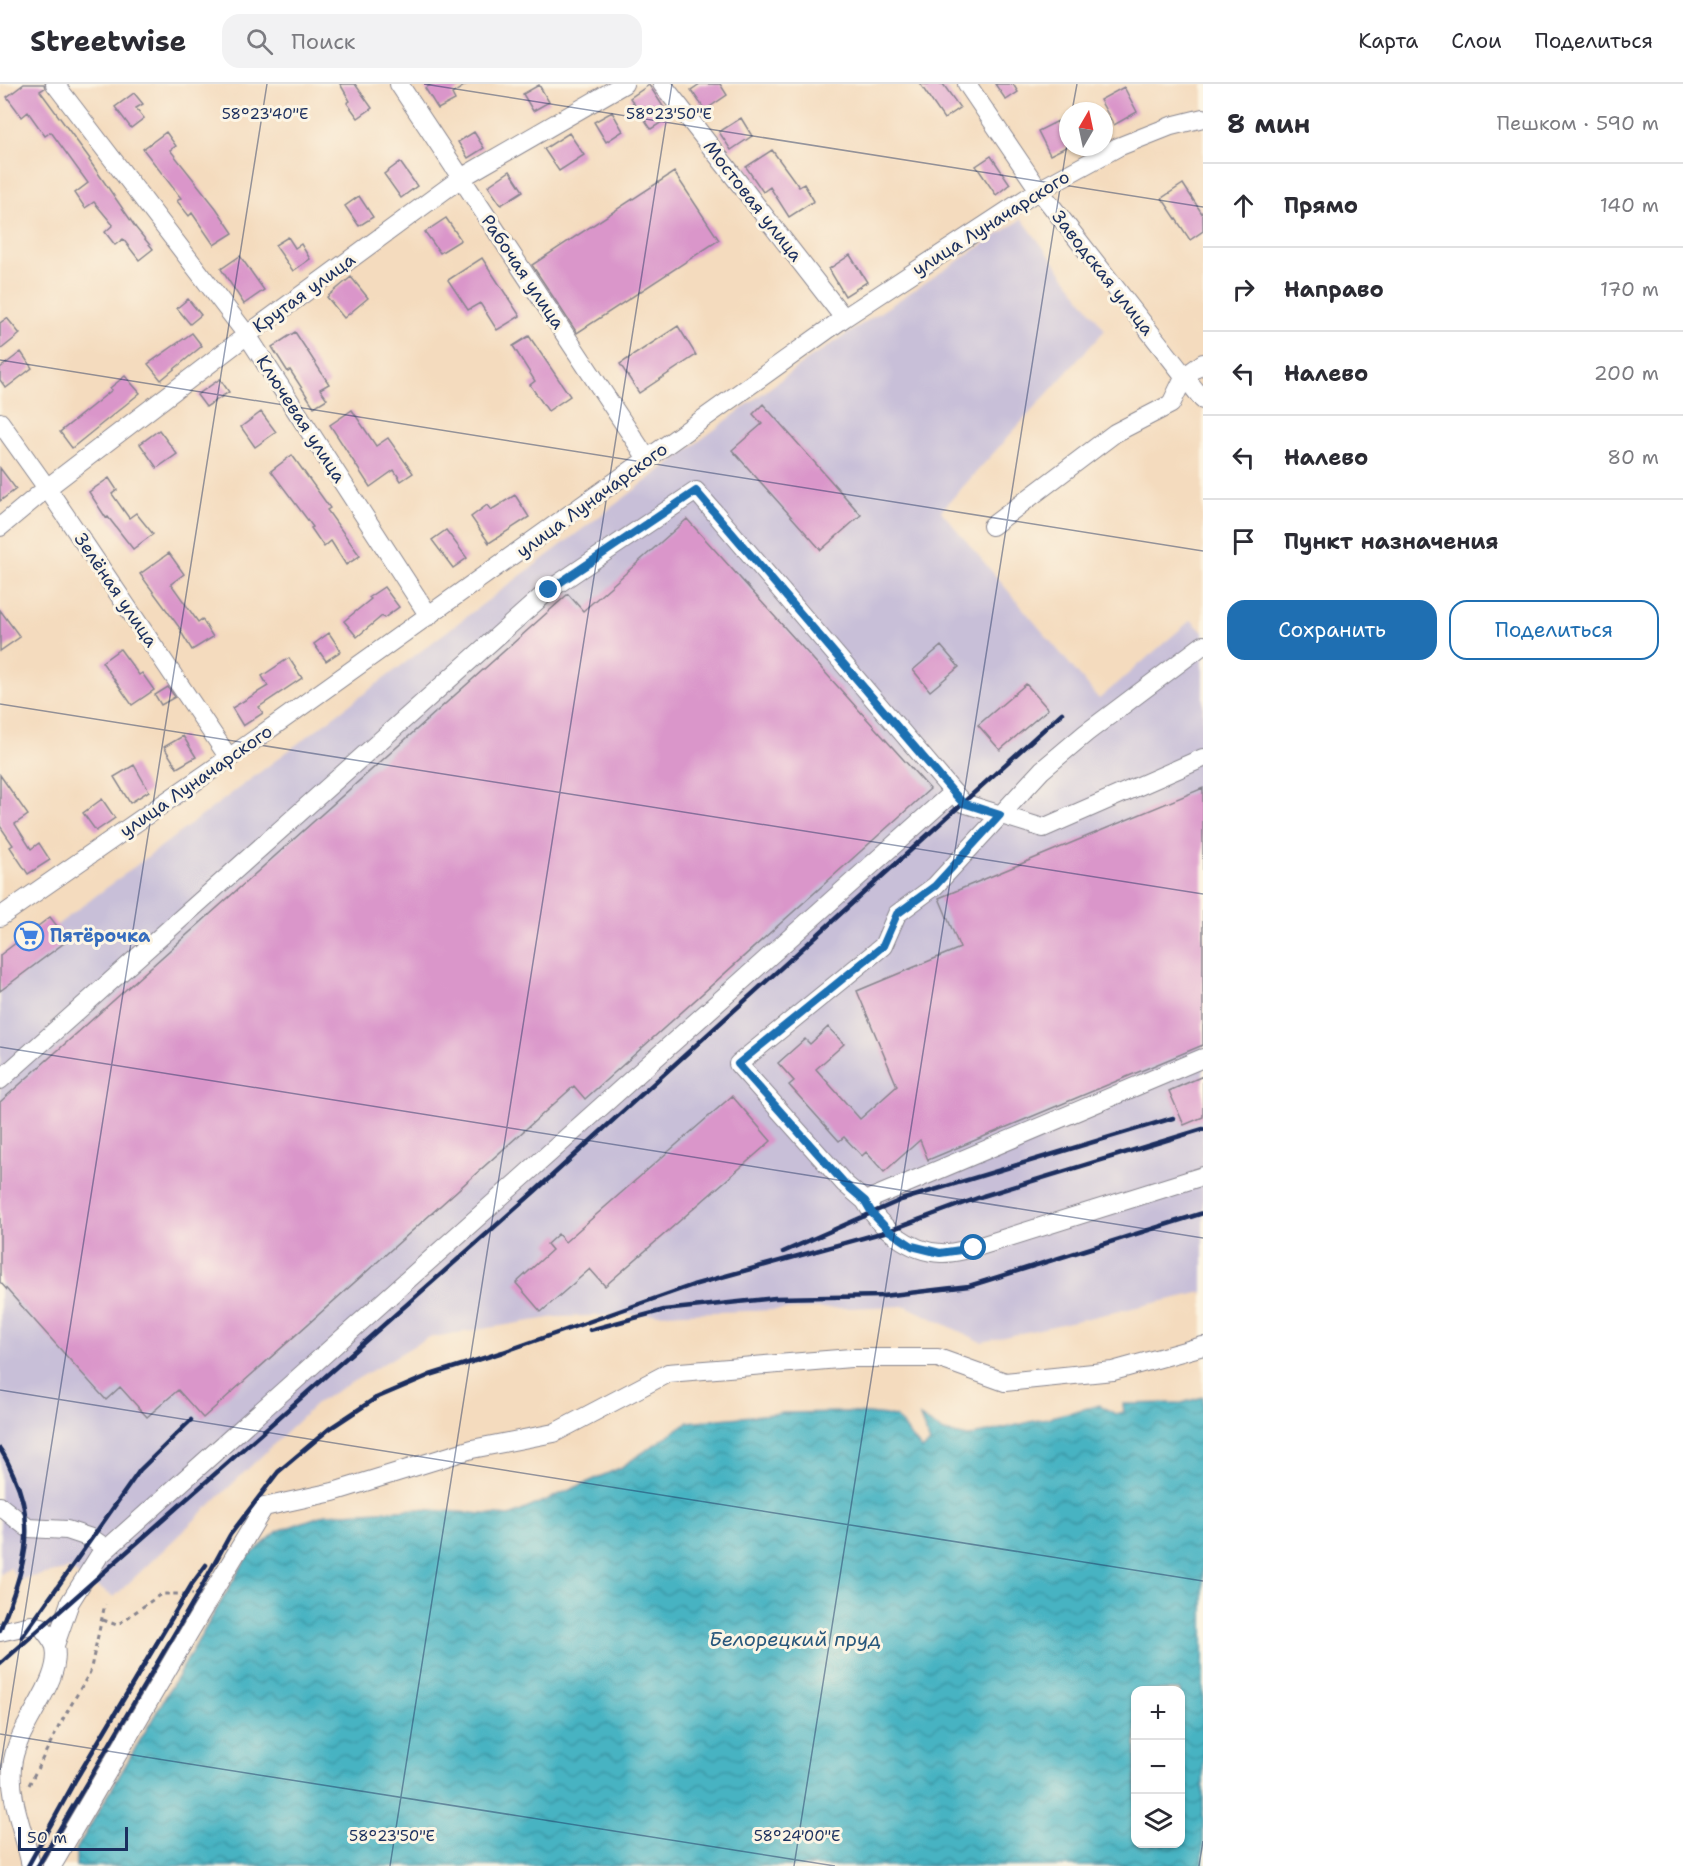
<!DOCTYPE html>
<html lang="ru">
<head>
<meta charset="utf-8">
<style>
  :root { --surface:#fff; --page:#f2f2f3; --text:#2b2b33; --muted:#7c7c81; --line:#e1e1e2; --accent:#1f6fb2 }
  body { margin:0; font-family:"Shantell Sans",sans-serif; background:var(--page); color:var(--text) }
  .controls { position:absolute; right:18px; bottom:18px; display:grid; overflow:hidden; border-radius:12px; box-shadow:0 2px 4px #0004 }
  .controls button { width:54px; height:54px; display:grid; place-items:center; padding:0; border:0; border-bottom:2px solid var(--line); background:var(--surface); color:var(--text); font:30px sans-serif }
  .compass { position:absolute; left:1059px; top:18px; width:54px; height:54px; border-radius:50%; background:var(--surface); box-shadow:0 2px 4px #0004; rotate:9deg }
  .scale { position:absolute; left:18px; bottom:15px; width:110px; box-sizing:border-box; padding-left:6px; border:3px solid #1b2f5e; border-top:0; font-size:16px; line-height:21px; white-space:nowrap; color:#1b2f5e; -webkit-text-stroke:4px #fcf5e5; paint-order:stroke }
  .stop { position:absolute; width:18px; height:18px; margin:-14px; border:4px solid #1f6fb2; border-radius:50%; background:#fff }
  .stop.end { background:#1f6fb2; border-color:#fff; box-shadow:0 2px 6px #0008 }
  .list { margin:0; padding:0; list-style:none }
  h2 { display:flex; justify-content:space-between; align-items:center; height:78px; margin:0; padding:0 24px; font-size:26px }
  h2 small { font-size:20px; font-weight:400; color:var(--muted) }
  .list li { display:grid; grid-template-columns:39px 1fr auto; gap:18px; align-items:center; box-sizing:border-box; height:84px; padding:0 24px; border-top:2px solid var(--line) }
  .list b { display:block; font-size:22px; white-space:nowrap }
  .list em { font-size:20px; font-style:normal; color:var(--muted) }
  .actions { display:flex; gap:12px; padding:18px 24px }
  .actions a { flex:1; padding:14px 0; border:2px solid var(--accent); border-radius:18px; text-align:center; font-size:21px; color:var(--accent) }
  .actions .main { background:var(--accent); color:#fff }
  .icon { flex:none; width:33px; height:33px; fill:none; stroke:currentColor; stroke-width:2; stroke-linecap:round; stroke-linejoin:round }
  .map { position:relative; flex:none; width:1203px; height:1782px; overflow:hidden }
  header { display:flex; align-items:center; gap:36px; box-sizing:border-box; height:84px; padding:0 30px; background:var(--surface); border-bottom:2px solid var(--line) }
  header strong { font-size:28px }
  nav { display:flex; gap:33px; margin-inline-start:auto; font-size:21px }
  .search { width:420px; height:54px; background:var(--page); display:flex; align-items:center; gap:15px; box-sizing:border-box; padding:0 21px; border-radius:18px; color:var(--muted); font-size:22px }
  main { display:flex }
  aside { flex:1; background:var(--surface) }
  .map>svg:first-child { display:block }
</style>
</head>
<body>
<header>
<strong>Streetwise</strong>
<div class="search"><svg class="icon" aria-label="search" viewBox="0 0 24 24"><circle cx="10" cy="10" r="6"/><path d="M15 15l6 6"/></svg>Поиск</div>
<nav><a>Карта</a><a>Слои</a><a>Поделиться</a></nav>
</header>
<main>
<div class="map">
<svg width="1203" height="1782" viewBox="0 0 1203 1782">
  <defs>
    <pattern id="water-waves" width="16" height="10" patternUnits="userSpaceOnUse" patternTransform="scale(1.5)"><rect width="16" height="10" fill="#46b3c2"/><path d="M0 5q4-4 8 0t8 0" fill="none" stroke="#3a92a1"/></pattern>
  </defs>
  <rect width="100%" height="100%" fill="#fcf5e5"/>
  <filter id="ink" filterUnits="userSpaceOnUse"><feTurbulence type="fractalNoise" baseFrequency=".0167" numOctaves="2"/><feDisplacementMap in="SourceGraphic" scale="12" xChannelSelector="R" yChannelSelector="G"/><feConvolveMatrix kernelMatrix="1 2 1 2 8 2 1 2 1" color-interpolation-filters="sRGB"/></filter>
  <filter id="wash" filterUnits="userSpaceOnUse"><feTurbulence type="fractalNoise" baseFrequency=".008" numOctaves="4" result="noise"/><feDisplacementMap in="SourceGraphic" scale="24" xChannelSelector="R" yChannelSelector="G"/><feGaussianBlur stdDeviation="1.35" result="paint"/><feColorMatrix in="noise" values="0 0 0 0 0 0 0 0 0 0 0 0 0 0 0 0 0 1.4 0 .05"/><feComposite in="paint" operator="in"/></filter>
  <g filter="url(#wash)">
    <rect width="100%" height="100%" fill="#f4dbbe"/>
    <!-- industrial -->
    <path fill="#c8bfd8" d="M1022,135L1105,246L941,427L1099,615L1191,536L1203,548V1208L982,1258L906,1222L556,1233L427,1254L318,1318L114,1513L69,1485L18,1496L10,1483L0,1491V884L803,279Z"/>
    <!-- water -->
    <path fill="url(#water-waves)" stroke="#307190" stroke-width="1.5" fill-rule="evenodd" d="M1203,1313V1782H76V1766L246,1475L278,1447L326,1430L418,1425L510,1432L620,1384L688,1338L783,1329L848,1328L896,1333L922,1366L930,1359L920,1333L944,1348L968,1353L1100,1321L1115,1330L1124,1328L1123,1320L1182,1319ZM1136,1606H1180V1760H1136Z"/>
    <g id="blocks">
      <!-- building -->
      <path fill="#da96ca" d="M24,0H44L45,4L40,7L90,75L89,76L136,144L153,165L139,176L123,155L115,161L105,148L113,141L94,118L85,124L75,109L88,99L51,48L45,52L28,28L22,33L7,13Z
        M340,0H355L372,24L358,34L347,19L350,17Z
        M432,0H467L452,10L455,16L438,25L425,4Z
        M700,0H720L727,11L705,26L691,6Z
        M920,0H943L960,24L944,35Z
        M995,0H1013L1018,8L1006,16Z
        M539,1L549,18L533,27L523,10Z
        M649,1L670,33L651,45L630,14Z
        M1124,3L1137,28L1114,41L1100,16Z
        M134,9L143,20L136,24L144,34L131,44L115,23Z
        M612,28L623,47L606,58L594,38Z
        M741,34L752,52L731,66L719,48Z
        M1058,37L1068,57V62L1050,71L1038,47Z
        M166,48L176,62L170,66L216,124L233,149L214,161L192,129L189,132L177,117L181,114L143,65Z
        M474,48L484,64L468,74L458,58Z
        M569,49L584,71L559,87L544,65Z
        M772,66L799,103L804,100L814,117L789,133L770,103L763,108L746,83Z
        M991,72L1010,100L996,111L976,82Z
        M400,78L417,102L401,114L384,90Z
        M510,87L523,107L501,121L488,102Z
        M674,88L719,156L577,249L532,181Z
        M1183,100L1203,131V147L1190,156L1162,114Z
        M359,112L373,133L359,142L345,122Z
        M446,134L461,156L440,169L425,148Z
        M288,153L295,164L301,160L310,175L293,187L275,161Z
        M850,171L867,198L845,212L829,185Z
        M240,172L264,206L244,220L221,185Z
        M482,174L520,232L497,246L480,219L468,226L448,196Z
        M351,193L368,214L344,234L327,213Z
        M188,215L201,231L190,240L177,224Z
        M7,234L20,250L0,266V239Z
        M678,242L696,271L639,309L620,280Z
        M295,248L329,300L320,305L327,315L314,323L290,286L288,288L272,263Z
        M192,249L202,262L161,296L148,280Z
        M529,252L570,312L548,327L530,301L535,297L513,262Z
        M21,268L32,284L6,304L0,296V284Z
        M125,292L140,309L72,364L60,348L112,306L110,304Z
        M220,295L229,308L206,323L197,311Z
        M763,320L861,431L821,466L732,366L762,340L753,330Z
        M352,326L376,362L388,354L413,389L401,397L394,386L370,403L330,341Z
        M261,328L276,348L255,363L241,343Z
        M159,346L177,370L157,384L140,360Z
        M292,371L330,424L327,426L360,472L346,481L331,457L324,463L311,444L313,443L271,387Z
        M0,384L16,405L0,417Z
        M109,394L117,406L112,410L129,434L136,429L153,450L133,465L108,433L106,434L89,408Z
        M515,411L529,433L489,459L471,433L487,421L491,426Z
        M687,435L930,705L585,1015L574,1002L203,1334L178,1306L147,1333L120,1303L106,1316L0,1198V1018L568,510L583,527Z
        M446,446L467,474L453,484L432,456Z
        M169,469L184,490L171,500L198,538L202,535L213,553L192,566L181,548L182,547L140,490Z
        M384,503L399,523L384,534L382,532L357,553L344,537L371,515L369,513Z
        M0,526L20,553L0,567Z
        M329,549L341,567L326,577L314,560Z
        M941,562L959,583L930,607L913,586Z
        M120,565L139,591L142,589L154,606L132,621L102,578Z
        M289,574L302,594L259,623L263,629L243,642L232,624L268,602L262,592Z
        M1026,600L1048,625L1000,666L978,641Z
        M168,603L175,613L161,621L155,611Z
        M183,652L196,673L177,684L164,663Z
        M134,681L149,707L130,719L114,693Z
        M0,691L28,731L15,740L31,765L39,759L50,776L28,790L10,763L13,761L0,742Z
        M1203,704V961L928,1076L920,1056L884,1088L866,1068L862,1072L844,1053L839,1057L789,1001L794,997L778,979L805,955L810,960L828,943L844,960L816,985L860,1035L897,1002L857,907L960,864L939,814Z
        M102,715L115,734L96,747L83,729Z
        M50,833L68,856L0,907V871Z
        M1203,992V1033L1184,1041L1169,1007Z
        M732,1012L771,1057L605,1202L590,1185L541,1228L516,1199L552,1166L547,1160L558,1150L565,1158Z"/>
    </g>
  </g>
  <g filter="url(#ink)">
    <use href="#blocks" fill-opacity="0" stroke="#88858e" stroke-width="1.5"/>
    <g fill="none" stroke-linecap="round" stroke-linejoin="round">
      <!-- minor casing -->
      <g stroke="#88858e" stroke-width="20">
        <path id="minor" d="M55,0L247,251L429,532
          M399,0L648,376
          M662,0L844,234
          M967,0L1039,106L1203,316
          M0,338L47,404L229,674
          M992,442L1115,349L1171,320L1184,293L1203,279
          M0,443L47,404L247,251L461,94L624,0
          M1203,561L1086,649L1042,686L935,802L897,830L883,862L738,980L845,1100L865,1117L1203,974
          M0,833L229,674L844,234L1039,106L1118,63L1171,42L1203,34
          M0,996L549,506L696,407L953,708
          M865,1117C879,1143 910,1168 941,1169C951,1170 963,1166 974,1164L1203,1092
          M0,1422L28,1444L67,1446L91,1454L107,1465
          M0,1548L31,1541L42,1543C46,1549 53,1556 55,1563C63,1599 15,1642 12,1683C9,1717 25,1749 31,1782
          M55,1561L70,1518L99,1472L953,708L963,719L1043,744L1203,674
          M52,1782L210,1513L264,1423L333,1408L472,1365L554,1349L668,1289L851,1274H938L1005,1298L1113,1287L1203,1262"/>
      </g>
      <!-- path -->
      <path stroke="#88858e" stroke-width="3" stroke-dasharray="4.5 4.5" stroke-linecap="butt" d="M103,1536L117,1541L161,1510H193
        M29,1701L59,1642L90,1588L105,1520"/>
      <!-- minor -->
      <use href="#minor" stroke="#fff" stroke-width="18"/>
      <!-- rail -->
      <path stroke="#1b2f5e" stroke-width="4.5" d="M783,1168L901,1116L1173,1034
        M590,1246L664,1226L775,1214L883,1212L969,1202L1203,1129
        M0,1365C6,1373 9,1381 13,1390C40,1447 21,1491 0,1546
        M22,1553L140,1386L191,1336
        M0,1580L534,1108L1062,629
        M28,1782L76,1695L192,1500L206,1481
        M38,1782L196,1513L230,1451L278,1388L329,1345L376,1314L430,1291L503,1268L693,1201L888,1147L983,1112L1203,1045"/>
    </g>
  </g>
  <g fill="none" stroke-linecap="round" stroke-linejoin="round" filter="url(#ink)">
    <!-- route -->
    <path stroke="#1f6fb2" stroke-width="8" d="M549,506L696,407L953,708L963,719L1000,731L935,802L897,830L883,862L738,980L845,1100L865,1117L872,1129L888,1146L912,1162L940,1169L974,1164"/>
  </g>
  <!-- ticks -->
  <path fill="none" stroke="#1b2f5e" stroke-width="1.5" stroke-opacity="0.45" d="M424,0L1203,123M1072,27L1077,0M0,276L1203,467M0,620L1203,810M0,963L1203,1154M0,1306L1203,1497M0,1650L835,1782M0,1686L267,0M390,1782L672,0M794,1782L1068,54M1199,1782L1203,1757"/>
  <!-- icons -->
  <defs>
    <g id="supermarket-ring" transform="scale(1.5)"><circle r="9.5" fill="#fcf5e5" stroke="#3f7fe0" stroke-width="1.5"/><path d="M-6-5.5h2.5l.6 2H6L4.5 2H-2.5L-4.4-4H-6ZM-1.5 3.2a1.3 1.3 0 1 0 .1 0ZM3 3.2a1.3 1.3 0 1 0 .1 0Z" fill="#3f7fe0"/></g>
  </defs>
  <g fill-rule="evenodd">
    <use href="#supermarket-ring" x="29" y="852"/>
  </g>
  <g text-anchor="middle" stroke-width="6" stroke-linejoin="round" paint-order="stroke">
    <!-- street labels -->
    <g font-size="18" fill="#1b2f5e" stroke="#fcf5e5">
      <text transform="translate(753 117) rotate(52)" y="6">Мостовая улица</text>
      <text transform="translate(991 139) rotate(-32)" y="6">улица Луначарского</text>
      <text transform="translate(523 188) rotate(56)" y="6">Рабочая улица</text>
      <text transform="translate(1103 189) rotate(52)" y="6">Заводская улица</text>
      <text transform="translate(304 209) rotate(-36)" y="6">Крутая улица</text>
      <text transform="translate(301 335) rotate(57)" y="6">Ключевая улица</text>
      <text transform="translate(592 416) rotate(-36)" y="6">улица Луначарского</text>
      <text transform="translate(116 506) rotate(56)" y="6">Зелёная улица</text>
      <text transform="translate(196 697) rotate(-35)" y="6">улица Луначарского</text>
    </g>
    <!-- shop labels -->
    <g font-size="18" font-weight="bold" fill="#366cbe" stroke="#fcf5e5" text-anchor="start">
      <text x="50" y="858">Пятёрочка</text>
    </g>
    <!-- water labels -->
    <g font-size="20" font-style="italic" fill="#28577c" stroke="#fcf5e5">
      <text x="795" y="1562">Белорецкий пруд</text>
    </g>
  </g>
  <g font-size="15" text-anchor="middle" fill="#1b2f5e" stroke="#fcf5e5" stroke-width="6" stroke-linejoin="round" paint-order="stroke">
    <text x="265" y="35">58°23'40"E</text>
    <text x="669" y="35">58°23'50"E</text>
    <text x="392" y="1757">58°23'50"E</text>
    <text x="797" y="1757">58°24'00"E</text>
  </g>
</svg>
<div class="controls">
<button>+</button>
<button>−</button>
<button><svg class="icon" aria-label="layers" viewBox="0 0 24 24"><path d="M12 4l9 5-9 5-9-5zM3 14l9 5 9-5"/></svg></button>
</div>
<svg class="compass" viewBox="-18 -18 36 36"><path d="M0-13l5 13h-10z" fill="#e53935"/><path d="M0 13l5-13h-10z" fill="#7c7c81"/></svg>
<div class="scale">50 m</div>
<div class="stop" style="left:974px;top:1164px"></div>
<div class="stop end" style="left:549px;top:506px"></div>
</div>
<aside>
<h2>8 мин<small>Пешком · 590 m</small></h2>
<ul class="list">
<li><svg class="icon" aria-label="ahead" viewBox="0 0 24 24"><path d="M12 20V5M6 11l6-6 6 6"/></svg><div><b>Прямо</b></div><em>140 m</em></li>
<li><svg class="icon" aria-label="right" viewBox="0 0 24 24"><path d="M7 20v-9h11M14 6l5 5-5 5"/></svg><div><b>Направо</b></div><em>170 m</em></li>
<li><svg class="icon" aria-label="left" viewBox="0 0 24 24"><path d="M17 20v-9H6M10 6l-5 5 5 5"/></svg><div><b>Налево</b></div><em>200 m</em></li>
<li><svg class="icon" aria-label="left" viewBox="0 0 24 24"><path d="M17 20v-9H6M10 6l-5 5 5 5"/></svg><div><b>Налево</b></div><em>80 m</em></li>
<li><svg class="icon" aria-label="arrive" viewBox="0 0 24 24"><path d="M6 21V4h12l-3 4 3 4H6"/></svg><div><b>Пункт назначения</b></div></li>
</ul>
<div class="actions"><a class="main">Сохранить</a><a>Поделиться</a></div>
</aside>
</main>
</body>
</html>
